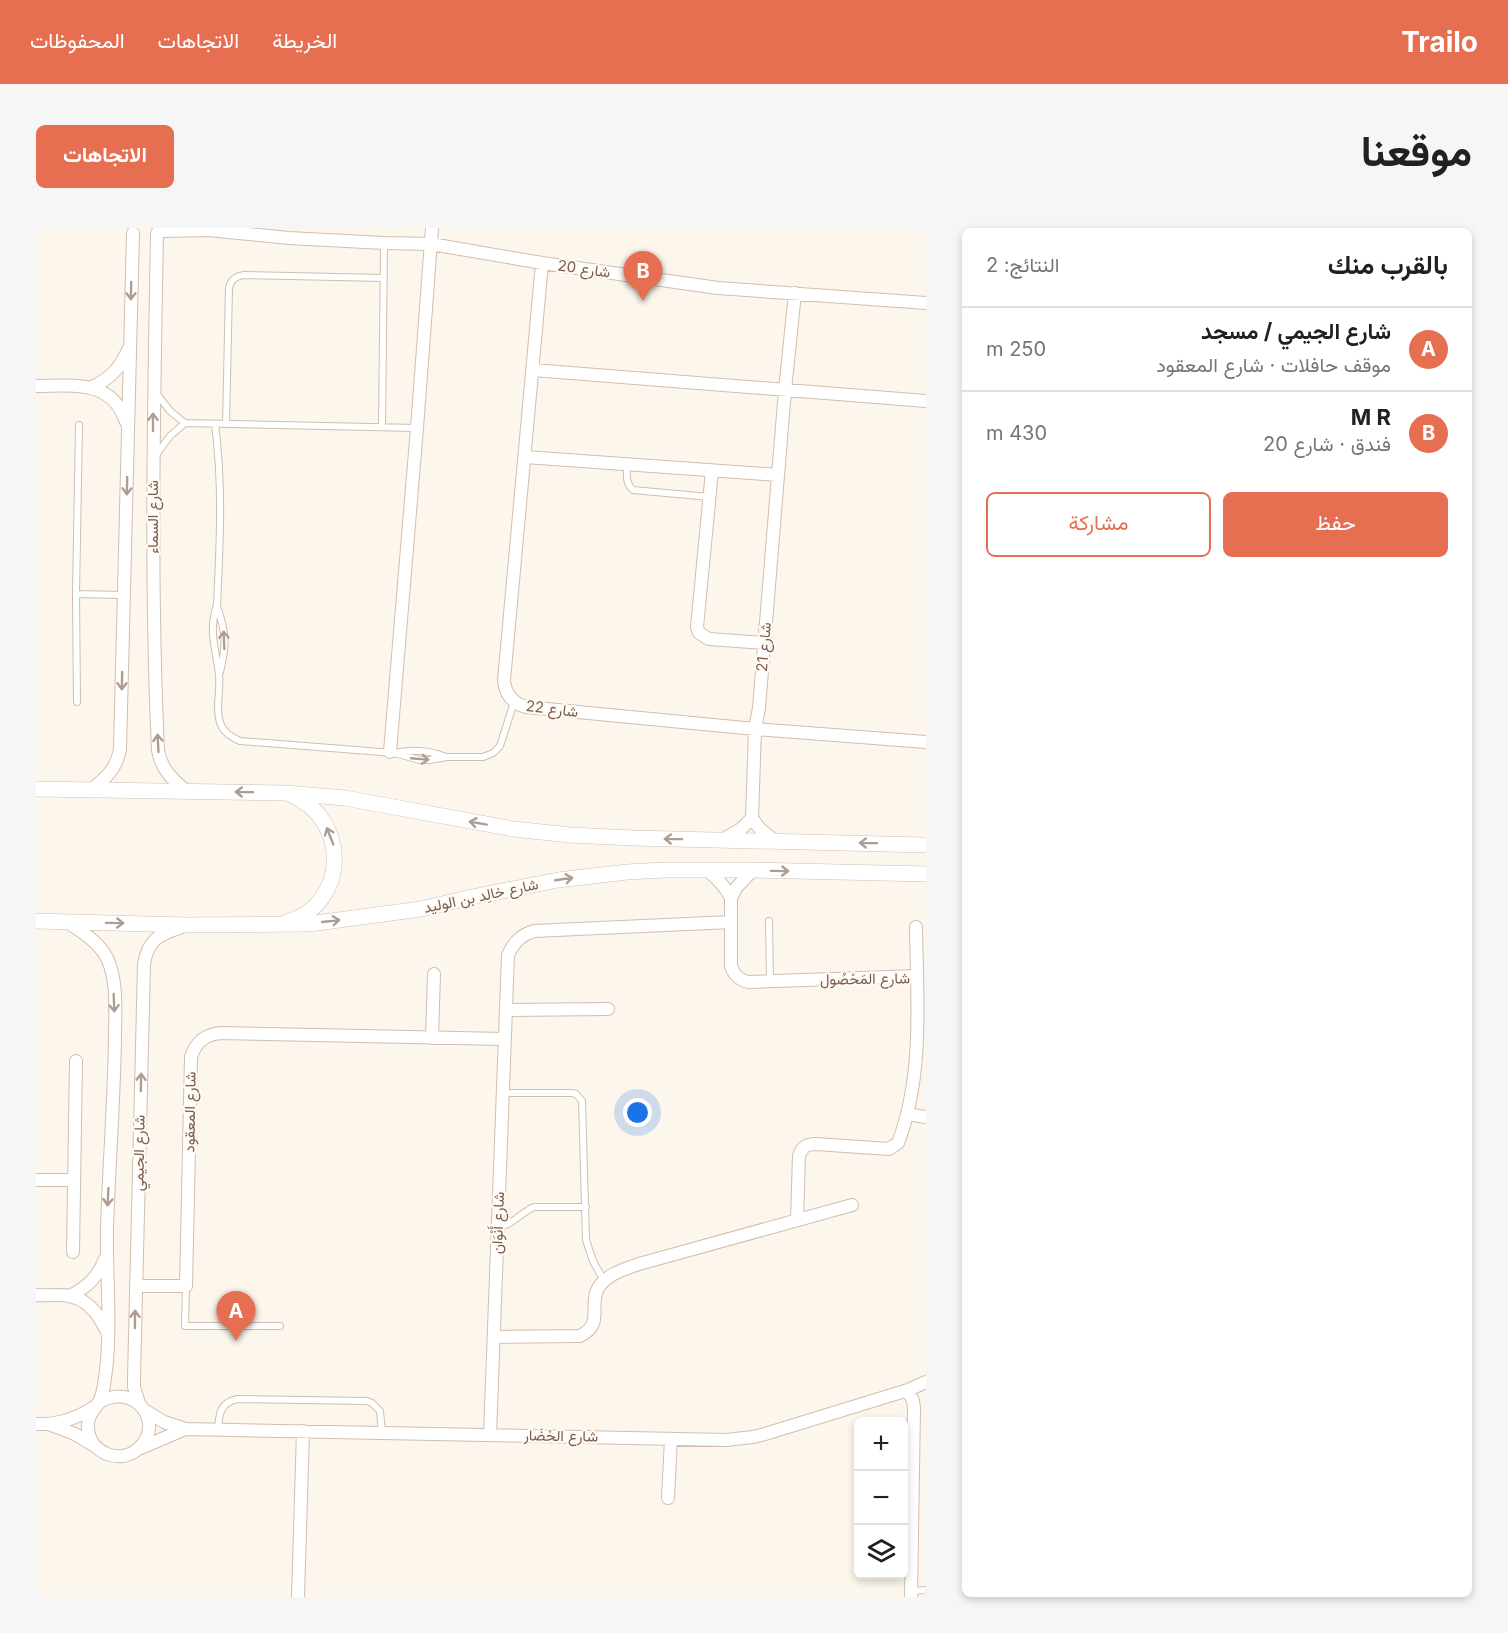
<!DOCTYPE html>
<html lang="ar">
<head>
<meta charset="utf-8">
<style>
  :root { --surface:#fff; --page:#f6f6f6; --text:#202124; --muted:#757577; --line:#e0e0e0; --accent:#e76f51 }
  body { margin:0; font-family:Inter,Vazirmatn,sans-serif; background:var(--page); color:var(--text); direction:rtl }
  .controls { position:absolute; right:18px; bottom:18px; display:grid; overflow:hidden; border-radius:9px; box-shadow:0 3px 9px #0003 }
  .controls button { width:54px; height:54px; display:grid; place-items:center; padding:0; border:0; border-bottom:2px solid var(--line); background:var(--surface); color:var(--text); font:30px sans-serif }
  .you { position:absolute; left:602px; top:885px; width:21px; height:21px; margin:-15px; border:4px solid #fff; border-radius:50%; background:#1a73e8; box-shadow:0 0 0 9px #1a73e833 }
  .badge { display:grid; place-items:center; width:39px; height:39px; border-radius:50%; background:var(--accent); color:#fff; font-size:20px; font-weight:700 }
  .pin { position:absolute; translate:-50% -50px; filter:drop-shadow(0 2px 3px #0008) }
  .pin::after { content:''; position:absolute; top:32px; width:21px; height:18px; background:inherit; clip-path:polygon(0 0,100% 0,50% 100%) }
  .list { margin:0; padding:0; list-style:none }
  h2 { display:flex; justify-content:space-between; align-items:center; height:78px; margin:0; padding:0 24px; font-size:26px }
  h2 small { font-size:20px; font-weight:400; color:var(--muted) }
  .list li { display:grid; grid-template-columns:39px 1fr auto; gap:18px; align-items:center; box-sizing:border-box; height:84px; padding:0 24px; border-top:2px solid var(--line) }
  .list b { display:block; font-size:22px; white-space:nowrap }
  .list p { margin:0; font-size:20px; white-space:nowrap; color:var(--muted) }
  .list em { font-size:20px; font-style:normal; color:var(--muted) }
  .actions { display:flex; gap:12px; padding:18px 24px }
  .actions a { flex:1; padding:14px 0; border:2px solid var(--accent); border-radius:9px; text-align:center; font-size:21px; color:var(--accent) }
  .actions .main { background:var(--accent); color:#fff }
  .icon { flex:none; width:33px; height:33px; fill:none; stroke:currentColor; stroke-width:2; stroke-linecap:round; stroke-linejoin:round }
  .map { position:relative; flex:none; width:890px; height:1369px; overflow:hidden; direction:ltr; border-radius:9px }
  header { display:flex; align-items:center; gap:36px; box-sizing:border-box; height:84px; padding:0 30px; background:var(--accent); color:#fff }
  header strong { font-size:28px }
  nav { display:flex; gap:33px; margin-inline-start:auto; font-size:21px }
  .intro { display:flex; align-items:center; justify-content:space-between; box-sizing:border-box; height:144px; padding:0 36px }
  h1 { margin:0; font-size:42px }
  .button { padding:15px 27px; border-radius:9px; background:var(--accent); color:#fff; font-size:21px; font-weight:700 }
  main { display:flex; gap:36px; padding:0 36px }
  aside { flex:1; background:var(--surface); border-radius:9px; box-shadow:0 3px 9px #0003 }
  .map>svg:first-child { display:block }
</style>
</head>
<body>
<header>
<strong>Trailo</strong>
<nav><a>الخريطة</a><a>الاتجاهات</a><a>المحفوظات</a></nav>
</header>
<div class="intro"><h1>موقعنا</h1><a class="button">الاتجاهات</a></div>
<main>
<aside>
<h2>بالقرب منك<small>النتائج: 2</small></h2>
<ul class="list">
<li><span class="badge">A</span><div><b>شارع الجيمي / مسجد</b><p>موقف حافلات · شارع المعقود</p></div><em>250 m</em></li>
<li><span class="badge">B</span><div><b>M R</b><p>فندق · شارع 20</p></div><em>430 m</em></li>
</ul>
<div class="actions"><a class="main">حفظ</a><a>مشاركة</a></div>
</aside>
<div class="map">
<svg width="890" height="1369" viewBox="0 0 890 1369">
  <rect width="100%" height="100%" fill="#fdf6ec"/>
  <g fill="none" stroke-linecap="round" stroke-linejoin="round">
    <!-- service casing -->
    <g stroke="#d1beb0" stroke-width="8">
      <path id="service" d="M121,166L134,183L149,195
        M179,196C187,259 184,314 181,377C172,404 180,420 183,447C185,463 178,484 186,499C190,506 197,510 204,513L358,525L384,532H393L411,529H447L457,525L464,518L478,474
        M190,196L193,60C195,51 200,48 208,47L348,50
        M346,199L348,15
        M120,227L134,208L149,195L381,200
        M591,237C591,246 589,255 597,262L674,269
        M40,366L87,367
        M181,378C190,405 191,415 184,444
        M41,474L40,366L43,197
        M359,525C377,521 393,522 410,529
        M733,693L734,753
        M467,865H536L540,866L546,873L550,1012L557,1033L568,1053
        M462,999C477,997 484,985 498,979H550
        M150,1058L149,1098H244
        M182,1201C183,1186 184,1175 201,1171L331,1173L336,1175L344,1183L346,1205
        M876,1363L890,1362"/>
    </g>
    <!-- minor casing -->
    <g stroke="#d1beb0" stroke-width="14">
      <path id="minor" d="M124,3L172,2L253,10L348,15L395,16L506,35L682,60L890,75
        M121,5C118,177 114,350 122,522C125,541 136,551 150,563
        M506,35L468,452C469,466 476,475 490,479L719,501L890,514
        M497,142L890,173
        M0,158C37,158 76,151 90,194
        M56,159C74,151 84,140 92,122
        M489,229L742,247
        M676,243L661,399L663,405L673,411L729,415
        M354,524L381,200L396,0
        M56,561C70,550 81,540 84,521L97,5
        M716,590L719,501L723,480L749,162L759,65
        M716,590L724,601L739,613
        M686,612L705,601L716,590
        M671,642C681,650 689,658 695,670
        M717,642L700,660L695,670V738C698,747 703,752 713,754L881,748
        M31,694C46,704 62,713 71,730C82,753 79,784 79,810C78,874 73,937 71,1000C70,1049 76,1101 69,1150C68,1158 66,1169 62,1176C56,1184 51,1190 52,1200C53,1225 84,1237 102,1221C131,1195 98,1152 62,1175
        M470,782L572,781
        M396,810L398,746
        M871,886L890,889
        M0,952H38
        M761,992L763,928C766,919 770,916 780,916L853,921L862,915C888,847 881,771 880,699
        M37,1024L40,833
        M100,1058H150L155,829C160,813 170,806 186,805L469,811
        M0,1067C11,1068 23,1066 33,1068C51,1071 63,1087 70,1102
        M34,1068C51,1059 62,1049 69,1031
        M458,1109L544,1108C566,1097 555,1083 560,1065C565,1048 588,1041 603,1036L816,977
        M872,1162L877,1173L878,1180L875,1369
        M103,1175L98,1159V1150L108,736C112,711 124,706 146,699
        M108,1182L128,1194L150,1201L690,1212L717,1209L729,1206L872,1162L890,1154
        M0,1196C22,1197 40,1191 58,1179
        M15,1197L39,1206L59,1218
        M454,1207L472,727C478,714 485,707 498,703L695,694
        M105,1220L149,1201
        M632,1270L635,1211
        M262,1369L267,1203"/>
    </g>
    <!-- tertiary casing -->
    <g stroke="#d1beb0" stroke-width="16">
      <path id="tertiary" d="M0,561L249,565L309,570L477,601L534,607L597,610L890,617
        M0,693L150,697L273,696L385,681L436,669L522,652L591,644L627,642H717L890,646
        M251,694C313,676 314,591 255,567"/>
    </g>
    <!-- service -->
    <use href="#service" stroke="#fff" stroke-width="6"/>
    <!-- minor -->
    <use href="#minor" stroke="#fff" stroke-width="12"/>
    <!-- tertiary -->
    <use href="#tertiary" stroke="#fff" stroke-width="15"/>
  </g>
  <!-- one-way arrows -->
  <defs><path id="oneway-shaft" d="M-6 0H5M1.5-3L5.5 0L1.5 3" fill="none" stroke-width="1.6" stroke-linecap="round" stroke-linejoin="round" transform="scale(1.5)"/></defs>
  <g stroke="#af9d94">
    <use href="#oneway-shaft" transform="translate(95 63) rotate(91)"/>
    <use href="#oneway-shaft" transform="translate(117 194) rotate(-90)"/>
    <use href="#oneway-shaft" transform="translate(91 258) rotate(91)"/>
    <use href="#oneway-shaft" transform="translate(188 412) rotate(-92)"/>
    <use href="#oneway-shaft" transform="translate(86 453) rotate(91)"/>
    <use href="#oneway-shaft" transform="translate(122 515) rotate(-93)"/>
    <use href="#oneway-shaft" transform="translate(384 531) rotate(5)"/>
    <use href="#oneway-shaft" transform="translate(208 564) rotate(-179)"/>
    <use href="#oneway-shaft" transform="translate(442 595) rotate(-170)"/>
    <use href="#oneway-shaft" transform="translate(294 608) rotate(-111)"/>
    <use href="#oneway-shaft" transform="translate(637 611) rotate(-179)"/>
    <use href="#oneway-shaft" transform="translate(832 615) rotate(-179)"/>
    <use href="#oneway-shaft" transform="translate(744 643) rotate(1)"/>
    <use href="#oneway-shaft" transform="translate(528 651) rotate(-8)"/>
    <use href="#oneway-shaft" transform="translate(295 693) rotate(-6)"/>
    <use href="#oneway-shaft" transform="translate(79 695) rotate(1)"/>
    <use href="#oneway-shaft" transform="translate(78 775) rotate(88)"/>
    <use href="#oneway-shaft" transform="translate(105 854) rotate(-89)"/>
    <use href="#oneway-shaft" transform="translate(72 969) rotate(93)"/>
    <use href="#oneway-shaft" transform="translate(99 1091) rotate(-89)"/>
  </g>
  <g text-anchor="middle" stroke-width="4.5" stroke-linejoin="round" paint-order="stroke">
    <!-- street labels -->
    <g font-size="15" fill="#7a5c4d" stroke="#fffaf3">
      <text transform="translate(548 41) rotate(8)" y="5">شارع 20</text>
      <text transform="translate(117 289) rotate(-90)" y="5">شارع السماء</text>
      <text transform="translate(728 419) rotate(-85)" y="5">شارع 21</text>
      <text transform="translate(516 481) rotate(7)" y="5">شارع 22</text>
      <text transform="translate(445 668) rotate(-12)" y="5">شارع خالِد بن الوليد</text>
      <text transform="translate(829 751) rotate(-1)" y="5">شارع المَحْصُول</text>
      <text transform="translate(154 884) rotate(-89)" y="5">شارع المعقود</text>
      <text transform="translate(103 925) rotate(-89)" y="5">شارع الجيمي</text>
      <text transform="translate(462 995) rotate(-88)" y="5">شارع أَنْوَان</text>
      <text transform="translate(525 1208) rotate(1)" y="5">شارع الحْضَار</text>
    </g>
  </g>
</svg>
<div class="controls">
<button>+</button>
<button>−</button>
<button><svg class="icon" aria-label="layers" viewBox="0 0 24 24"><path d="M12 4l9 5-9 5-9-5zM3 14l9 5 9-5"/></svg></button>
</div>
<div class="you"></div>
<div class="pin badge" style="left:200px;top:1113px">A</div>
<div class="pin badge" style="left:607px;top:73px">B</div>
</div>
</main>
</body>
</html>
